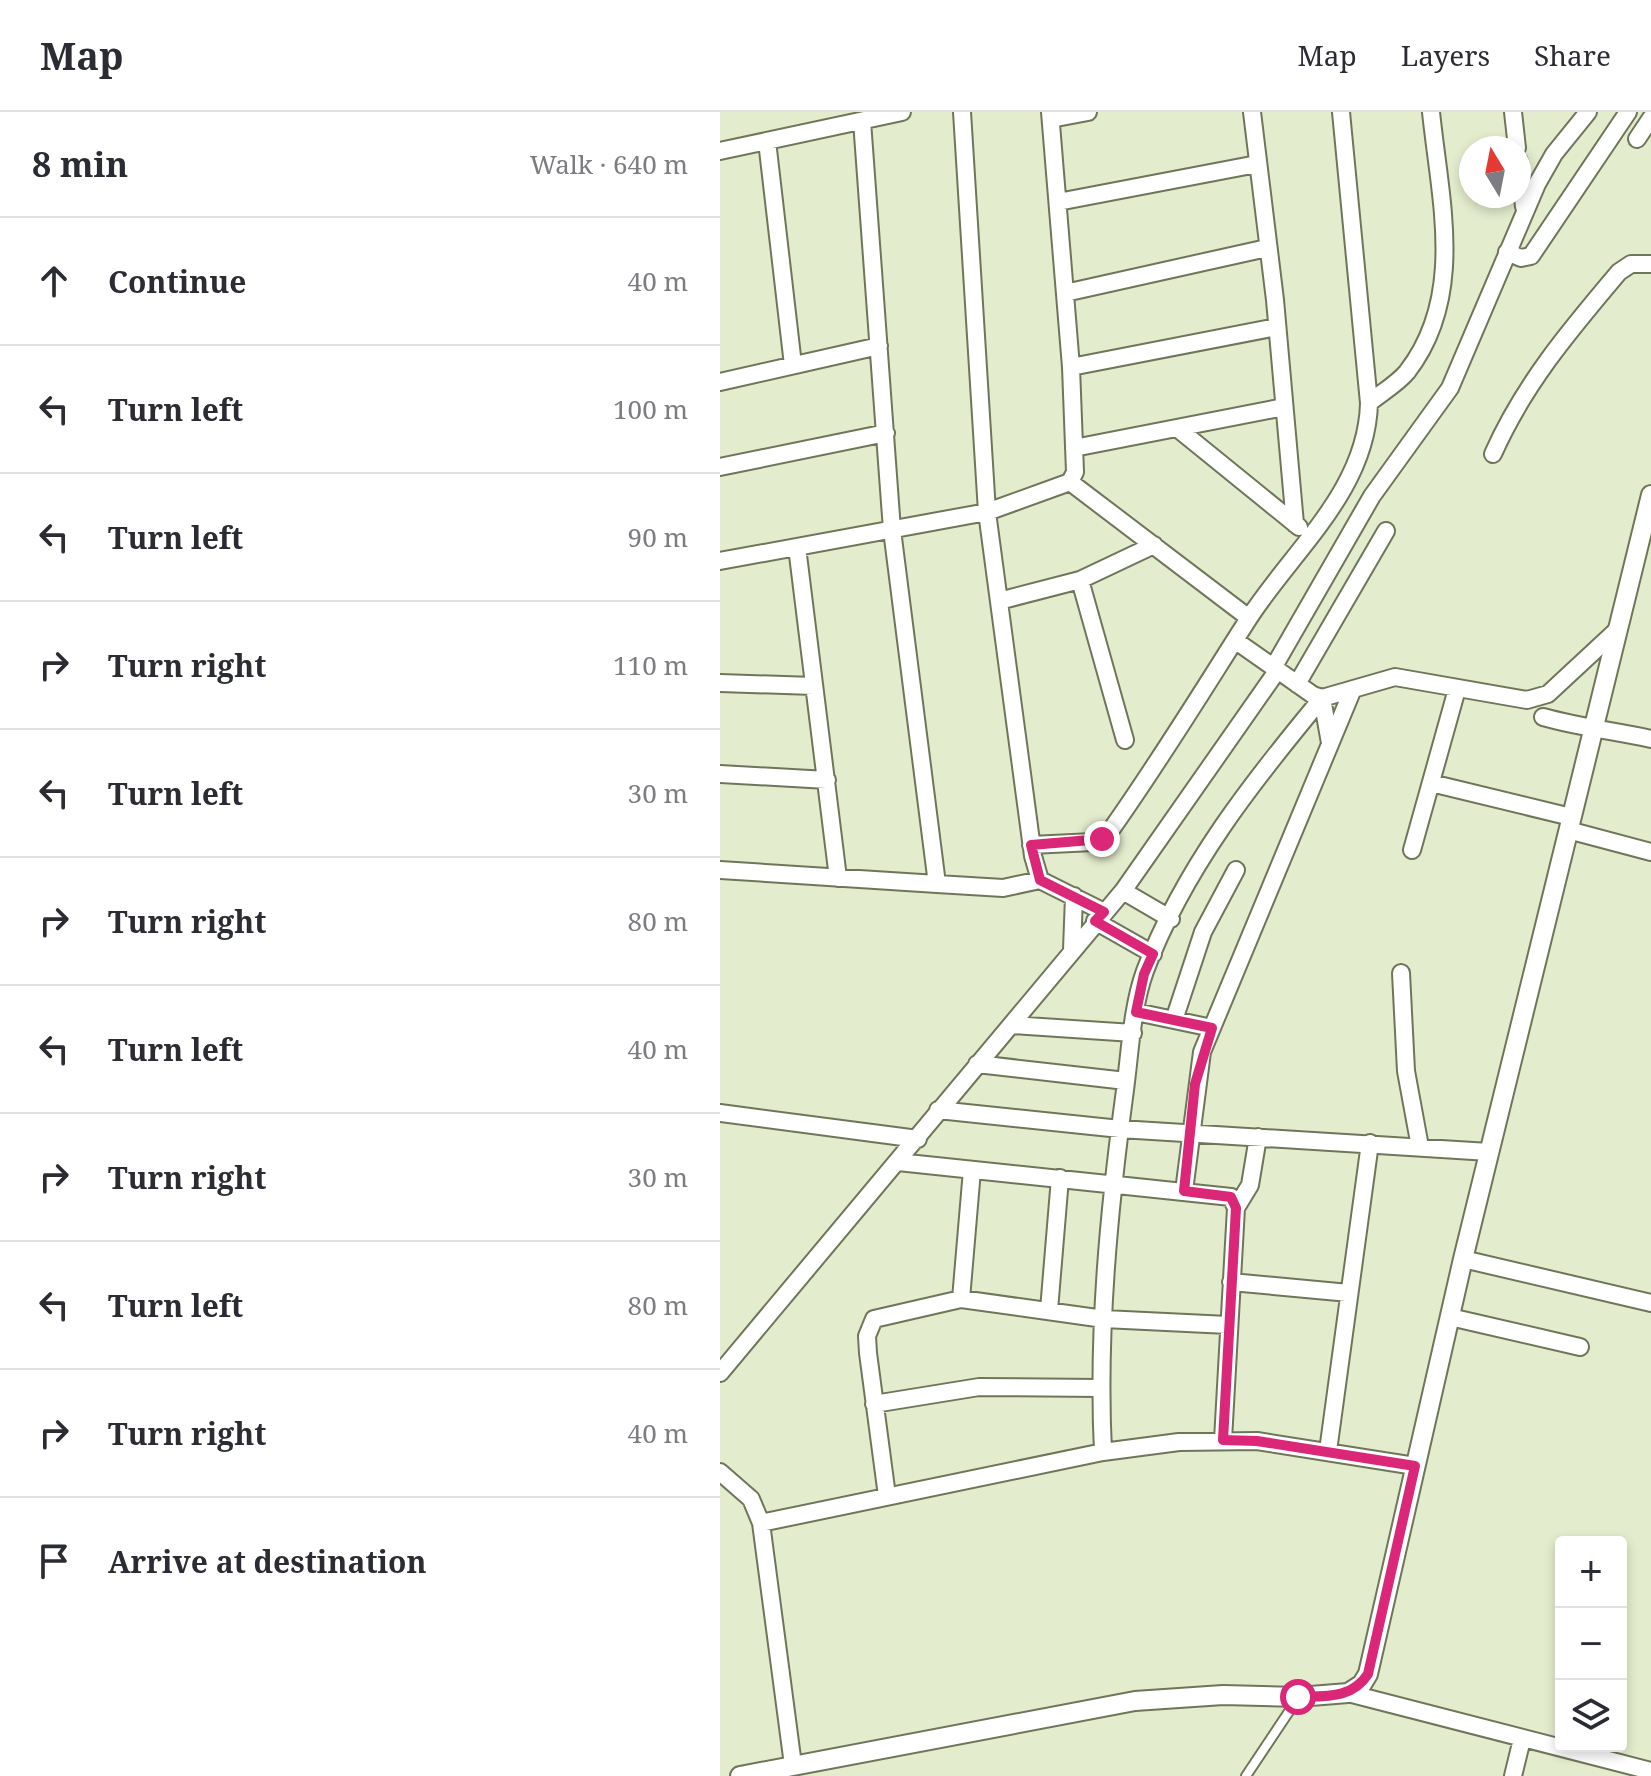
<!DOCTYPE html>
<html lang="en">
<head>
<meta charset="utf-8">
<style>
  :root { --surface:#fff; --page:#f7f7f7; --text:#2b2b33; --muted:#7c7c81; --line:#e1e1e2 }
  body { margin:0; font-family:"Noto Serif",serif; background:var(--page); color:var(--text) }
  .controls { position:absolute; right:24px; bottom:24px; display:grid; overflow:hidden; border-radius:8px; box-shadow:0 4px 12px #0003 }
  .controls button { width:72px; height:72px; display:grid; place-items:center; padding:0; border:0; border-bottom:2px solid var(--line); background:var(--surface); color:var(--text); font:40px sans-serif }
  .compass { position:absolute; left:739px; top:24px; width:72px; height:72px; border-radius:50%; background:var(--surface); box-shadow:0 4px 12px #0003; rotate:350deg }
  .stop { position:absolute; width:24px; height:24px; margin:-18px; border:6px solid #db2777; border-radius:50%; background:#fff }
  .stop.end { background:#db2777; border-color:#fff; box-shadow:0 2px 8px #0008 }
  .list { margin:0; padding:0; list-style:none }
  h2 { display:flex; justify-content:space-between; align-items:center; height:104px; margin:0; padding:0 32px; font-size:34px }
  h2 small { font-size:26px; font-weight:400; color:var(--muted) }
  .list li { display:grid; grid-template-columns:52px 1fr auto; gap:24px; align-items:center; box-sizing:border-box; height:128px; padding:0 32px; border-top:2px solid var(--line) }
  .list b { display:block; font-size:30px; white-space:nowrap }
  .list em { font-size:26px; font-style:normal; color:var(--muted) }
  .icon { flex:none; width:44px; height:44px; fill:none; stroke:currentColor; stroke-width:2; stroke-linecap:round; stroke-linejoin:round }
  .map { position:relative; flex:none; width:931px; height:1664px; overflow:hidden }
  header { display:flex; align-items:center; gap:48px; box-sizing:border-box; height:112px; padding:0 40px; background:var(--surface); border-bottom:2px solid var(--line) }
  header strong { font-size:38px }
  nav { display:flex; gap:44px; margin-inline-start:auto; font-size:28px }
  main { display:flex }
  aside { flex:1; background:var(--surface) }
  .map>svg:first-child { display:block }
</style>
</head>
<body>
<header>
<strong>Map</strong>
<nav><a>Map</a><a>Layers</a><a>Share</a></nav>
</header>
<main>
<aside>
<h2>8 min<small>Walk · 640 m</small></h2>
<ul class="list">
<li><svg class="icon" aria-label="ahead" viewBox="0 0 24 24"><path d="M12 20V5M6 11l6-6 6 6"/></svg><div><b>Continue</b></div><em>40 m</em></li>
<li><svg class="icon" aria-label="left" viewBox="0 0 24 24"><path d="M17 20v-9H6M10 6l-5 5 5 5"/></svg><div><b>Turn left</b></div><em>100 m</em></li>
<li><svg class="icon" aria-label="left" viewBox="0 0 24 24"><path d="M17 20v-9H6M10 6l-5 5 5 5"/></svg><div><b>Turn left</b></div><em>90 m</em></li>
<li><svg class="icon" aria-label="right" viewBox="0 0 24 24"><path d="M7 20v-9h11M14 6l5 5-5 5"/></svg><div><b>Turn right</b></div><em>110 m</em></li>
<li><svg class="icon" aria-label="left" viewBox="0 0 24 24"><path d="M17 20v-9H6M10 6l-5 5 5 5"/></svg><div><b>Turn left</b></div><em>30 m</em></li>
<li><svg class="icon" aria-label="right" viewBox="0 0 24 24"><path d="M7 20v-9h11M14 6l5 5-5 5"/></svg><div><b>Turn right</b></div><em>80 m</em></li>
<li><svg class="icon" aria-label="left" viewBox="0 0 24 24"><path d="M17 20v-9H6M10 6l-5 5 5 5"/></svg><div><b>Turn left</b></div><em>40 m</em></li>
<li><svg class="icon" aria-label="right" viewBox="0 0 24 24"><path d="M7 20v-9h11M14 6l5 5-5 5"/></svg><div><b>Turn right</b></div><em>30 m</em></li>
<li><svg class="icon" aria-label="left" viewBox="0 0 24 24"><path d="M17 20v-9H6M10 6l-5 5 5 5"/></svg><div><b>Turn left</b></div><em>80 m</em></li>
<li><svg class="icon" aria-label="right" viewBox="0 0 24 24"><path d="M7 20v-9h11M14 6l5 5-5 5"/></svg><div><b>Turn right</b></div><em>40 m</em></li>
<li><svg class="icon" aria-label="arrive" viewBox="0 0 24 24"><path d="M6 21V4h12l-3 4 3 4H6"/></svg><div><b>Arrive at destination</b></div></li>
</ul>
</aside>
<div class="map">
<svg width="931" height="1664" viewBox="0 0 931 1664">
  <rect width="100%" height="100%" fill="#e3eccd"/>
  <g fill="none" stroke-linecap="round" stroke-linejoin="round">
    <!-- service casing -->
    <g stroke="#6e765a" stroke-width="12">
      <path id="service" d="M526,1664L578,1586"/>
    </g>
    <!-- minor casing -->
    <g stroke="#6e765a" stroke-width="20">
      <path id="minor" d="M242,0L267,400L313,744L320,768
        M532,0L555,188L575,412
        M621,0L649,291
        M793,0L797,36
        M331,7L368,0
        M917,27L931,6
        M47,29L73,253
        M0,39L182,0
        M799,49L804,95
        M338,90L537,52
        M787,140L801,146L811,144L908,0
        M345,181L547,136
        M351,255L557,215
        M0,270L159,234
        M457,316L579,415
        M354,336L564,295
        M773,342C804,272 850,218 899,160L911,152H931
        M0,355L166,321
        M350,370L529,506
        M77,435L118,766
        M0,449L267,400L350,370L355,360L351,255L330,0
        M360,468L405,628
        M279,489L360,468L434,433
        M516,529L593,583L602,586L675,565L807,588L828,582L898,517
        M553,556L652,384L730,276L817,72L834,42L868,0
        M0,571L94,574
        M577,572L666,419
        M602,586L610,631
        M823,605C859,615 894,619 931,627
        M0,662L107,668
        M711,671L851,705
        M848,718L931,740
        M311,733L373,730L388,722C438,652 483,578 529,506C573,438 647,378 649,291C661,281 677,272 687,260C746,184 720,88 711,0
        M692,738L737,577
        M0,758L217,772L172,418L142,9
        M217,772L283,776L320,768L384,800
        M403,779L451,807
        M375,809L433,842
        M352,838L354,784
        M681,861L686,959L700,1035
        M416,900L492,916
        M454,908L483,820L516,758
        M291,913L413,921
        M257,952L406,969
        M218,998L400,1017L769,1040
        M0,1001L198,1027
        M178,1050L511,1085L516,1096L503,1328
        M464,1079L482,940L633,577
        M516,1096L530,1073L538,1025
        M743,1147L931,1191
        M511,1170L629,1181
        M241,1187L252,1058
        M329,1198L340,1066
        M730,1205L860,1235
        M0,1261L403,779L557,559
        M154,1292L259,1275L380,1276
        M608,1339L650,1031
        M383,1340C377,1220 389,1097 405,978C410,940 412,895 425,859C464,756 533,669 602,586
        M0,1360L31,1387L41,1411L73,1653
        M167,1384L148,1241L147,1224L154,1207L241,1187L384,1207L508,1213
        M41,1411L383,1340L459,1330L537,1329L695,1354
        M628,1581L931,1659
        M793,1664L802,1627"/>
    </g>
    <!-- tertiary casing -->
    <g stroke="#6e765a" stroke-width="22">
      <path id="tertiary" d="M20,1664L415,1589L503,1583L578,1585L628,1581L642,1572L648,1562L743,1147L931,383"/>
    </g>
    <!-- service -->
    <use href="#service" stroke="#fff" stroke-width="8"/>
    <!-- minor -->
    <use href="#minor" stroke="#fff" stroke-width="16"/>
    <!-- tertiary -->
    <use href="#tertiary" stroke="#fff" stroke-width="18"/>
  </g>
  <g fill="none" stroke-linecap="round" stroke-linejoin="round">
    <!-- route -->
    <path stroke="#db2777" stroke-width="10" d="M382,727L311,733L320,768L384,800L375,809L433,842L424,862L416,900L492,916L475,972L464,1079L511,1085L516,1096L503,1328L537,1329L695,1354L648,1562C632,1587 606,1584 578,1585"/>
  </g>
</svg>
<div class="controls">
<button>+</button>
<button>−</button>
<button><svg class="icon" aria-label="layers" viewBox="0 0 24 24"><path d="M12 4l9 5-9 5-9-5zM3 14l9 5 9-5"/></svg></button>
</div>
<svg class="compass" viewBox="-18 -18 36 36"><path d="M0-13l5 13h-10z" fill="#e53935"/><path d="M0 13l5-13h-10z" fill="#7c7c81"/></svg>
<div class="stop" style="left:578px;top:1585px"></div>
<div class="stop end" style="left:382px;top:727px"></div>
</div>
</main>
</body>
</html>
